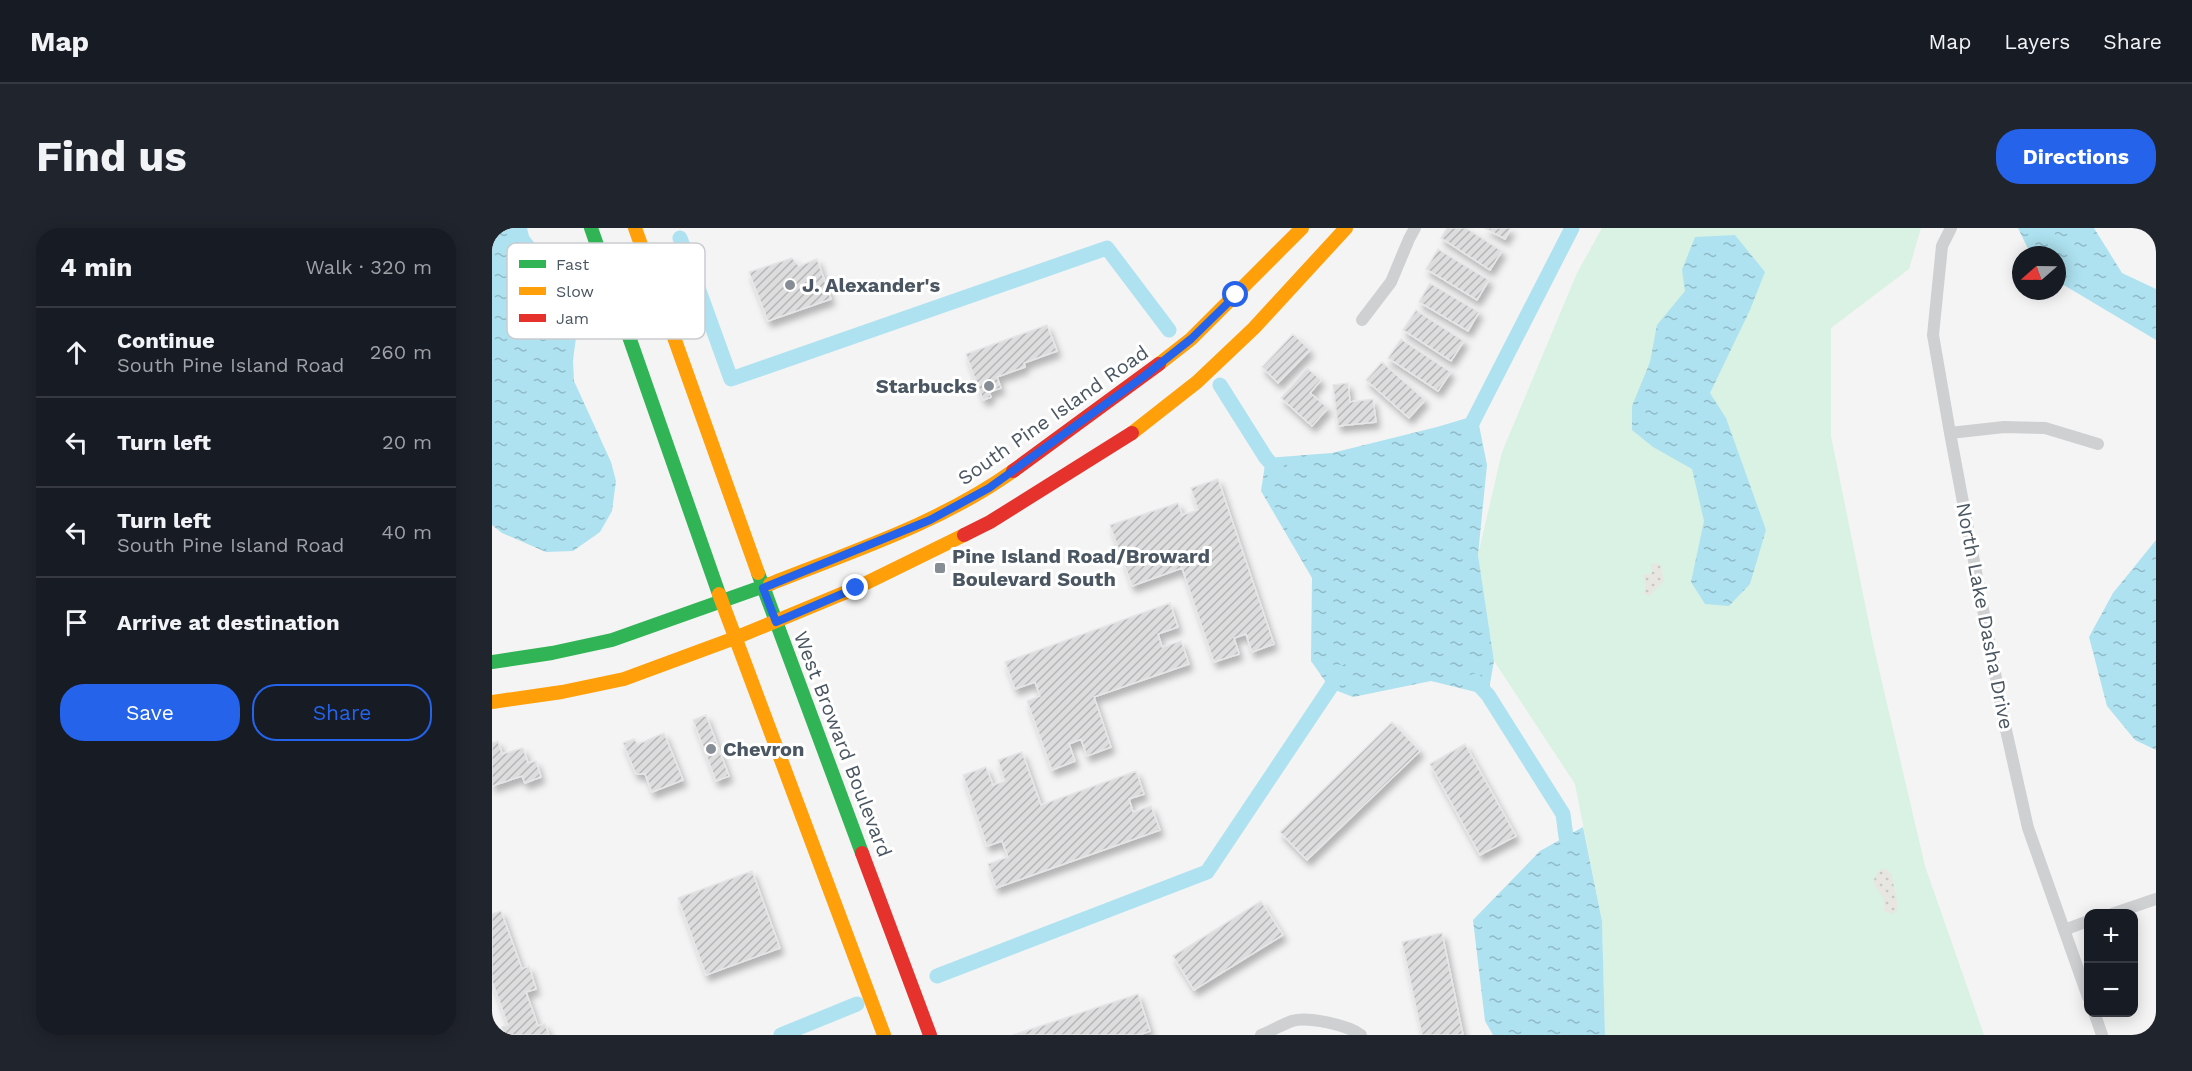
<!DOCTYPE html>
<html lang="en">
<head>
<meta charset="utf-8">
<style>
  :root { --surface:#171b24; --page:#20242c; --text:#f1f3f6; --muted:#9ea1a6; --line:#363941; --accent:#2563eb }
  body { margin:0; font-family:"Work Sans",sans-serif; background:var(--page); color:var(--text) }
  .controls { position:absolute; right:18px; bottom:18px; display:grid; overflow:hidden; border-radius:12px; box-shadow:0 3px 15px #0003 }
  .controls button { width:54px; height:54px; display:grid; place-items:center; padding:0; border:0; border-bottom:2px solid var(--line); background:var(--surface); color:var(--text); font:30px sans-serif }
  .compass { position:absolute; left:1520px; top:18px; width:54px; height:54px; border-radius:50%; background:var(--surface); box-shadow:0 3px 15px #0003; rotate:250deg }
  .stop { position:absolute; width:18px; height:18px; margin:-14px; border:4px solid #2563eb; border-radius:50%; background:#fff }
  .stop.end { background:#2563eb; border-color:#fff; box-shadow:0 2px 6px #0008 }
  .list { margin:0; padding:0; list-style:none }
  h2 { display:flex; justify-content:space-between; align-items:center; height:78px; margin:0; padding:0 24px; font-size:26px }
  h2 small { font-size:20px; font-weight:400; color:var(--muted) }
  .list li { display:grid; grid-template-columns:39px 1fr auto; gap:18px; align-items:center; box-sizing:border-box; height:90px; padding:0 24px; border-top:2px solid var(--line) }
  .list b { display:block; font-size:22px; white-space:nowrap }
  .list p { margin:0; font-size:20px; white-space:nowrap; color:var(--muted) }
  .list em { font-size:20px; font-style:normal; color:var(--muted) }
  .actions { display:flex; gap:12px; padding:18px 24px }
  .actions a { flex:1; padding:14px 0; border:2px solid var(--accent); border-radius:24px; text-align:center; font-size:21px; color:var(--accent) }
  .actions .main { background:var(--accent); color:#fff }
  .icon { flex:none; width:33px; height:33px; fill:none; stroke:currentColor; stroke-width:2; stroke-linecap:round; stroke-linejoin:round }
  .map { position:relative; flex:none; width:1664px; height:807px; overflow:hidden; border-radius:24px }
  header { display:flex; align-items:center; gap:36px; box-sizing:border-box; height:84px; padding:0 30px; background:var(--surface); border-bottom:2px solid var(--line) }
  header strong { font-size:28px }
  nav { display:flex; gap:33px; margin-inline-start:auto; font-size:21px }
  .intro { display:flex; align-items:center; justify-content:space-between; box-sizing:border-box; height:144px; padding:0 36px }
  h1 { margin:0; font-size:42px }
  .button { padding:15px 27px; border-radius:24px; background:var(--accent); color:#fff; font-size:21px; font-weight:700 }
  main { display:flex; gap:36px; padding:0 36px }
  aside { flex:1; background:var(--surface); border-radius:24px; box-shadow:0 3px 15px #0003 }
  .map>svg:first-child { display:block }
</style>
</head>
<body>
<header>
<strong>Map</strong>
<nav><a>Map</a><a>Layers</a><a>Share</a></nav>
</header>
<div class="intro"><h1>Find us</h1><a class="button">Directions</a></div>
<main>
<aside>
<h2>4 min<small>Walk · 320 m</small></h2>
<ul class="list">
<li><svg class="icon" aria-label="ahead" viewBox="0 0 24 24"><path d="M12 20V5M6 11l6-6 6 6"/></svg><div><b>Continue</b><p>South Pine Island Road</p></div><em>260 m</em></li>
<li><svg class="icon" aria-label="left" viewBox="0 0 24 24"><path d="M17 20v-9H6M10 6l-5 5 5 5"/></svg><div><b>Turn left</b></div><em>20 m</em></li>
<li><svg class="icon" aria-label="left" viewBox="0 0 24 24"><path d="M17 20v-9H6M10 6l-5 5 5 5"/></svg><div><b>Turn left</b><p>South Pine Island Road</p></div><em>40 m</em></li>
<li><svg class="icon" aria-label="arrive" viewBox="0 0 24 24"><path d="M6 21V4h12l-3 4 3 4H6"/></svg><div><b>Arrive at destination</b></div></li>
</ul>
<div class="actions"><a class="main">Save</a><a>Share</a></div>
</aside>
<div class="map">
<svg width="1664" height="807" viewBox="0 0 1664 807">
  <defs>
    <pattern id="sand-dots" width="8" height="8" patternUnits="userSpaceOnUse" patternTransform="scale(1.5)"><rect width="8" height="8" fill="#e7e6e1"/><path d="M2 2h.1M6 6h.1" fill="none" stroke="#c8c7c4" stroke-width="1.8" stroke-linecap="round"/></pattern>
    <pattern id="water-ripples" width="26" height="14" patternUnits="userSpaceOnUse" patternTransform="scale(1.5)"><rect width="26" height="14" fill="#aee2f0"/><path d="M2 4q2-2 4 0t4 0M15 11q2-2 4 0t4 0" fill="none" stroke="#90bac6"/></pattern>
    <pattern id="building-hatch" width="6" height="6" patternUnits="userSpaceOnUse" patternTransform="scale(1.5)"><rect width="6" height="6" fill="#ddddde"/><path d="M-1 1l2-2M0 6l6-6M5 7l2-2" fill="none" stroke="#b5b6b7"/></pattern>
    <filter id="shadow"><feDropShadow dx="3.5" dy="6" stdDeviation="3" flood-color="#0004"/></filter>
  </defs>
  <rect width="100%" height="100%" fill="#f4f4f4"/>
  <!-- grass -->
  <path fill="#d9f2e3" d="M1110,0H1429L1417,41L1339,100V208L1382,420L1433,638L1492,807H1113L1110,693L1083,556L1002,433L986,327L1010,224L1085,45Z"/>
  <!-- sand -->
  <path fill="url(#sand-dots)" d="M1161,335L1168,336L1172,353L1157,368L1152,366L1154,357L1151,347L1160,345L1159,337Z
    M1389,641H1394L1400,646C1400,658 1407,670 1405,682L1401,686L1392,683C1392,680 1392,676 1392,673C1390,661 1372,659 1389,641Z"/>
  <!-- water -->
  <path fill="url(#water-ripples)" d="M0,0H35L37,8L71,51L87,89L81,132L82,153L119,234L124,253L120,283L108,304L81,323L54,324L10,305L0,297Z
    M1526,0H1602L1630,45L1664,61V112L1565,53V27H1539Z
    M1243,7L1273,44L1258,82L1218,165L1234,190L1274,302L1258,356L1237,378L1213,376L1199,354L1212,293L1200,241L1161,219L1140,202V178L1158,134L1165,97L1193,63L1190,42L1203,9Z
    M985,187L995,237L986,327L1002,433L996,467L939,453L861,469L838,460L819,433L820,350L769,263L774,230L840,225L945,199Z
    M1664,312V522L1643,512L1615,478L1597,409L1621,365Z
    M1091,599L1110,693L1113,807H1001L993,793L981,692L1048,623Z"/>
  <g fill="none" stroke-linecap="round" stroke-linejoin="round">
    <!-- canal -->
    <path stroke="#aee2f0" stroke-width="15" d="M188,10L239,151L615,20L677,102
      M728,157L774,230L786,243
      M976,203L1080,0
      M983,453L996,467L1071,586L1074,609
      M445,748L715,644L838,460L847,444
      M289,807L365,776"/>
  </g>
  <!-- building -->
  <path fill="url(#building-hatch)" stroke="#e5e6e7" stroke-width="1.5" filter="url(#shadow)" d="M955,0H974L1010,23L998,42L949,10Z
    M993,0H1019L1013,11Z
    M946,21L997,52L985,72L934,41Z
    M300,30L307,38L325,31L339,71L276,93L257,44Z
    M938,55L987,84L976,103L927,74Z
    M924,82L972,113L959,133L911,102Z
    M555,97L565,123L532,135L533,139L505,149L509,160L497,164L499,169L491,172L474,126Z
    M801,106L818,122L786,155L770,139Z
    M909,111L959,144L946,163L896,130Z
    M890,134L933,172L917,190L874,152Z
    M815,140L829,152L818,165L836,180L820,198L789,170Z
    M856,155L858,174L881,171L884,194L846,198L841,157Z
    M726,251L782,416L760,424L754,406L742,410L747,426L722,434L690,340L640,358L631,332L644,328L641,318L627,322L618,297L686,275L690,287L706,282L699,260Z
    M678,375L686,399L666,406L670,419L689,413L697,436L602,469L619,519L595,528L589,511L577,516L583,533L560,542L535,473L548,468L543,454L523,461L513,434Z
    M214,487L237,548L224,553L201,492Z
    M900,494L928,523L815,632L788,604Z
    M172,505L191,552L160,564L153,546H144L131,515L142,511L146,516Z
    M6,513L10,526L31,520L36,535L44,533L49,549L33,555L30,548L0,558V515Z
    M973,516L1024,608L988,627L938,536Z
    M530,524L549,577L644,543L652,566L637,571L641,584L659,578L668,602L504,660L496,636L516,629L510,613L495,618L471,547L494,539L501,557L513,553L506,532Z
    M260,643L288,720L214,747L186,670Z
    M769,673L791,707L702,762L681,728Z
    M9,683L30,741L37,738L44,761L34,764L46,798L53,796L57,807H13L10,799L16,797L0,753V686Z
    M950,705L971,807H930L910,714Z
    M646,766L658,803L647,807H521Z"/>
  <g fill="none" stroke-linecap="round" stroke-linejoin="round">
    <!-- street -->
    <path stroke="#ced0d2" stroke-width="12" d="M1459,0L1450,18L1441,107L1458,205L1512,493L1536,600L1596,769
      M870,92L899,54L917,11L923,0
      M1458,205L1512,199L1553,200L1606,216
      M1620,686L1664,671
      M1572,702L1596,693
      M1602,784L1610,807
      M769,807C779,803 789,797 800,793C815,788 856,797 869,807"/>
    <!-- fast -->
    <path stroke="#30b455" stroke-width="14" d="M99,0L227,366
      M266,345L370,625
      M0,434L60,425L120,412L278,356"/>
    <!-- slow -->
    <path stroke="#ff9f0a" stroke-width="14" d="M143,0L266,345
      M667,136L699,111L810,0
      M640,205L705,154L762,100L854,0
      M278,356C361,323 448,295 521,243
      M227,366L392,807
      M0,474L70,464L132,451L243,410L364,360L472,307"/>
    <!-- jam -->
    <path stroke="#e5322d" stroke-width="14" d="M521,243L667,136
      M472,307L498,294L640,205
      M370,625L438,807"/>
  </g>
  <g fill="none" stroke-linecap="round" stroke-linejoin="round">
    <!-- route -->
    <path stroke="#2563eb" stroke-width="8" d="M364,360L284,394L271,360L438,292L497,260L651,149L699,111L744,67"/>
  </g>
  <!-- markers -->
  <g fill="#868d94" stroke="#fff" stroke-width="2">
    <circle cx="298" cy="57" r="6"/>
    <circle cx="497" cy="158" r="6"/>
    <rect x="442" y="334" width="12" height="12" rx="3"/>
    <circle cx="219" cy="521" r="6"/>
  </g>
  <g text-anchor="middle" stroke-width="6" stroke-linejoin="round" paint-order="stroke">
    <!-- poi labels -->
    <g font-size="20" font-weight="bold" fill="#4a5661" stroke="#fff" text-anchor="start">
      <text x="310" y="64">J. Alexander's</text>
      <text x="485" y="165" text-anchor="end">Starbucks</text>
      <text x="460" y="335">Pine Island Road/Broward<tspan x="460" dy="23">Boulevard South</tspan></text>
      <text x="231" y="528">Chevron</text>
    </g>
    <!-- street labels -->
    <g font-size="20" fill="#4a5661" stroke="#fff">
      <text transform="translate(561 187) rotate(-35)" y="7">South Pine Island Road</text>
      <text transform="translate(1493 388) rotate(79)" y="7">North Lake Dasha Drive</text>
      <text transform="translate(351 516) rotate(69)" y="7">West Broward Boulevard</text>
    </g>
  </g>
  <!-- legend -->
  <rect x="15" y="15" width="198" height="96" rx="9" fill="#fff" stroke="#c9ccd0" stroke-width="1.5"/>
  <rect x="27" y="32" width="27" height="8" fill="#30b455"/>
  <rect x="27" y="59" width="27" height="8" fill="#ff9f0a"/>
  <rect x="27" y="86" width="27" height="8" fill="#e5322d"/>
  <g font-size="16" fill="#4a5661">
    <text x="64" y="42">Fast</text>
    <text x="64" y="69">Slow</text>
    <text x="64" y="96">Jam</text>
  </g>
</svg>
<div class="controls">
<button>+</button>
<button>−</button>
</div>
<svg class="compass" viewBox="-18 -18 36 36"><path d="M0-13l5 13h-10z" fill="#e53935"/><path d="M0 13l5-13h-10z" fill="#9ea1a6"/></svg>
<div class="stop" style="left:744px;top:67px"></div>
<div class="stop end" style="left:364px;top:360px"></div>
</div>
</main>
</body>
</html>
